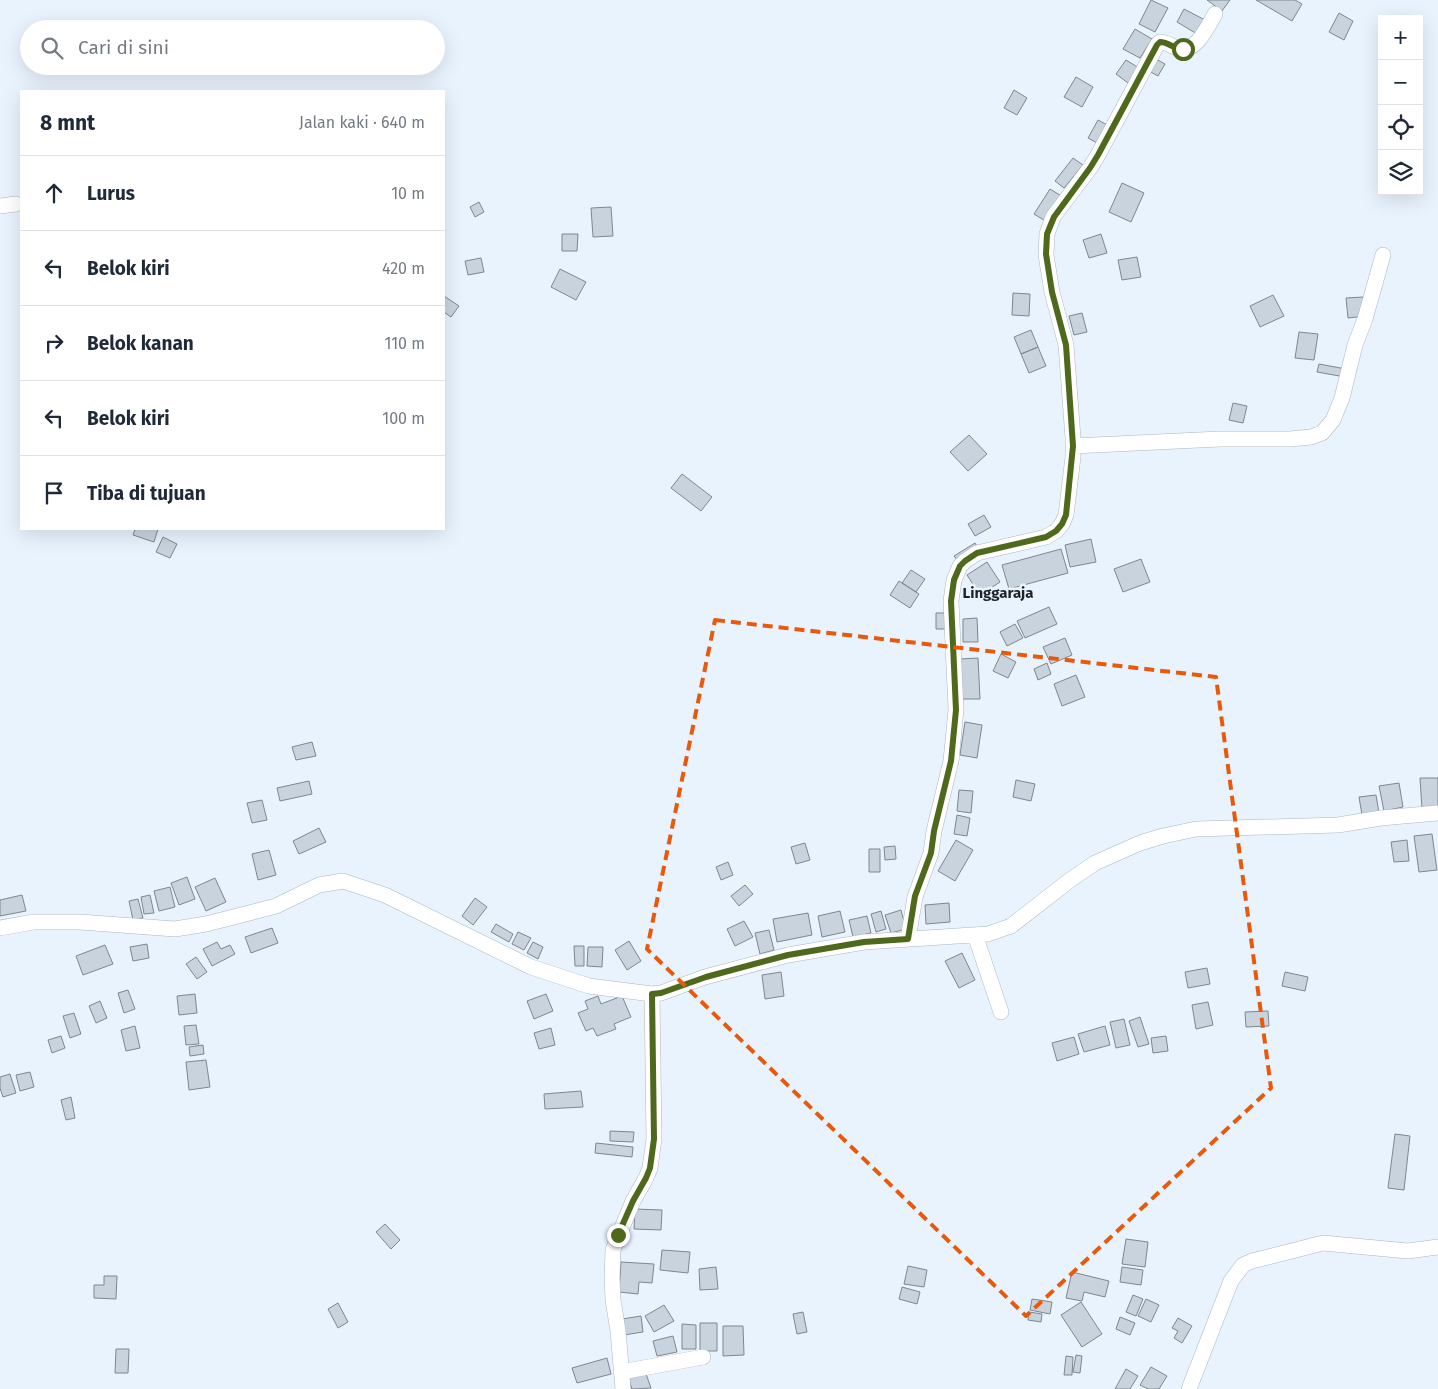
<!DOCTYPE html>
<html lang="id">
<head>
<meta charset="utf-8">
<style>
  :root { --surface:#fff; --page:#f6f6f7; --text:#1f2937; --muted:#747a83; --line:#e0e1e3 }
  body { margin:0; font-family:"Fira Sans",sans-serif; background:var(--page); color:var(--text) }
  .controls { position:absolute; right:15px; top:15px; display:grid; overflow:hidden; border-radius:0px; box-shadow:0 5px 20px #0002 }
  .controls button { width:45px; height:45px; display:grid; place-items:center; padding:0; border:0; border-bottom:1px solid var(--line); background:var(--surface); color:var(--text); font:25px sans-serif }
  .stop { position:absolute; width:15px; height:15px; margin:-11px; border:4px solid #4f691c; border-radius:50%; background:#fff }
  .stop.end { background:#4f691c; border-color:#fff; box-shadow:0 1px 5px #0008 }
  .list { margin:0; padding:0; list-style:none }
  h2 { display:flex; justify-content:space-between; align-items:center; height:65px; margin:0; padding:0 20px; font-size:21px }
  h2 small { font-size:16px; font-weight:400; color:var(--muted) }
  .list li { display:grid; grid-template-columns:32px 1fr auto; gap:15px; align-items:center; box-sizing:border-box; height:75px; padding:0 20px; border-top:1px solid var(--line) }
  .list b { display:block; font-size:19px; white-space:nowrap }
  .list em { font-size:16px; font-style:normal; color:var(--muted) }
  .icon { flex:none; width:28px; height:28px; fill:none; stroke:currentColor; stroke-width:2; stroke-linecap:round; stroke-linejoin:round }
  .map { position:relative; flex:none; width:1438px; height:1389px; overflow:hidden }
  .search { position:absolute; background:var(--surface); box-shadow:0 5px 20px #0002; left:20px; top:20px; width:425px; height:55px; display:flex; align-items:center; gap:12px; box-sizing:border-box; padding:0 18px; border-radius:28px; color:var(--muted); font-size:19px }
  .panel { position:absolute; background:var(--surface); box-shadow:0 5px 20px #0002; left:20px; top:90px; width:425px; height:440px; border-radius:0px }
  .map>svg:first-child { display:block }
</style>
</head>
<body>
<div class="map">
<svg width="1438" height="1389" viewBox="0 0 1438 1389">
  <rect width="100%" height="100%" fill="#e9f3fd"/>
  <!-- building -->
  <path fill="#c9d3dd" stroke="#7e878f" d="M1151,0L1168,8L1155,32L1139,24Z
    M1207,0H1230L1222,11Z
    M1256,0H1295L1302,4L1292,21Z
    M1184,9L1205,20L1197,34L1177,22Z
    M1339,13L1353,21L1344,40L1329,32Z
    M1135,29L1152,39L1140,58L1123,49Z
    M1154,58L1165,64L1158,76L1147,70Z
    M1126,60L1139,68L1128,83L1116,74Z
    M1076,77L1093,87L1082,107L1064,97Z
    M1014,90L1027,98L1017,115L1004,108Z
    M1098,120L1109,126L1099,144L1088,138Z
    M1073,158L1083,165L1064,188L1055,181Z
    M1122,183L1144,193L1131,222L1109,212Z
    M1050,189L1063,197L1047,222L1034,214Z
    M479,202L484,212L475,217L470,207Z
    M611,207L613,236L593,237L591,208Z
    M562,234H578L577,251H562Z
    M1101,234L1107,253L1089,258L1083,240Z
    M1137,257L1141,277L1122,280L1118,260Z
    M481,258L484,272L468,275L465,261Z
    M560,269L586,282L576,300L551,287Z
    M1013,293L1030,294L1029,316L1012,315Z
    M1273,295L1284,316L1260,327L1250,306Z
    M444,296L459,306L451,317L444,312Z
    M1363,297L1365,316L1348,318L1346,298Z
    M1082,313L1087,332L1074,335L1069,316Z
    M1031,330L1038,347L1021,354L1014,337Z
    M1299,332L1318,334L1314,360L1295,358Z
    M1038,347L1046,366L1029,373L1021,354Z
    M1319,364L1346,369L1345,377L1317,372Z
    M1233,403L1247,406L1243,423L1229,420Z
    M969,435L987,454L968,471L950,452Z
    M682,474L712,497L701,511L671,488Z
    M984,515L991,527L975,536L968,524Z
    M135,529H158L154,542L133,535Z
    M163,537L177,544L170,558L156,552Z
    M1091,539L1096,562L1070,567L1065,545Z
    M975,543L978,548L958,561L954,556Z
    M1061,549L1068,573L1009,589L1002,565Z
    M1141,559L1150,582L1123,592L1114,569Z
    M987,562L1000,582L980,595L967,575Z
    M911,570L925,579L916,592L902,583Z
    M899,581L919,594L910,608L890,595Z
    M1049,607L1057,624L1025,638L1017,621Z
    M936,613H946V629H936Z
    M977,618L978,642H963V619Z
    M1015,624L1023,638L1007,646L1000,632Z
    M1065,638L1072,655L1051,664L1043,647Z
    M1001,654L1016,662L1008,678L993,671Z
    M978,658L980,699H962L960,659Z
    M1047,663L1051,674L1038,680L1034,669Z
    M1076,675L1085,697L1062,706L1054,684Z
    M965,722L982,725L977,758L960,755Z
    M312,742L316,756L296,760L292,747Z
    M1420,778H1438V808L1422,809Z
    M1016,780L1035,784L1031,801L1013,797Z
    M309,781L312,794L280,801L277,788Z
    M1399,783L1403,807L1384,811L1379,786Z
    M959,790L973,791L971,813L957,811Z
    M1376,795L1379,813L1362,815L1359,797Z
    M262,800L267,820L252,823L247,803Z
    M957,815L970,818L967,836L954,834Z
    M319,828L326,842L299,854L293,841Z
    M1432,834L1437,870L1419,872L1414,836Z
    M956,840L973,850L955,881L938,871Z
    M1407,840L1409,861L1394,862L1391,842Z
    M805,843L810,860L796,864L791,847Z
    M895,846L896,859L885,860L884,847Z
    M869,849H880V872H869Z
    M269,850L276,875L258,880L252,854Z
    M728,862L733,875L721,880L716,867Z
    M187,877L195,899L179,905L171,883Z
    M215,878L226,902L206,911L195,887Z
    M745,885L753,894L739,906L731,896Z
    M170,887L175,907L159,911L154,891Z
    M22,895L26,911L0,916V900Z
    M150,895L154,913L144,914L141,897Z
    M475,898L487,907L473,925L462,916Z
    M138,899L143,918L133,920L129,901Z
    M949,903L950,922L926,924L925,905Z
    M901,910L906,929L891,933L885,915Z
    M840,911L845,932L822,937L818,916Z
    M881,911L886,929L876,932L871,914Z
    M808,913L812,935L777,942L773,919Z
    M867,916L871,933L853,937L849,920Z
    M744,921L753,937L735,946L727,929Z
    M496,924L513,934L509,942L491,932Z
    M272,928L278,943L251,953L245,937Z
    M769,930L774,950L760,954L755,933Z
    M518,932L531,938L524,950L512,944Z
    M629,941L641,961L627,970L615,950Z
    M217,942L221,949L230,945L235,954L212,966L203,949Z
    M533,942L543,947L538,959L527,953Z
    M147,944L149,958L133,961L130,947Z
    M105,945L113,964L83,975L76,956Z
    M574,946H584V966H575Z
    M588,947H603L602,967L587,966Z
    M962,953L975,980L959,988L945,961Z
    M196,957L207,972L197,979L186,964Z
    M1207,968L1210,984L1188,988L1185,972Z
    M781,972L784,996L765,999L762,975Z
    M1285,972L1308,977L1305,991L1282,986Z
    M128,990L135,1009L124,1013L118,993Z
    M195,994L197,1013L179,1015L177,996Z
    M546,994L553,1011L534,1019L527,1001Z
    M598,996L601,1004L622,996L631,1017L614,1024L616,1029L597,1036L593,1028L586,1031L578,1013L588,1009L585,1001Z
    M100,1001L107,1018L96,1023L89,1006Z
    M1208,1002L1213,1025L1196,1029L1192,1005Z
    M1268,1011L1269,1026L1246,1027L1245,1012Z
    M74,1013L81,1034L70,1038L63,1016Z
    M1140,1017L1149,1044L1138,1047L1129,1021Z
    M1124,1019L1130,1045L1116,1048L1110,1022Z
    M196,1025L199,1044L186,1045L184,1026Z
    M135,1026L140,1048L126,1051L121,1030Z
    M1105,1026L1110,1045L1084,1052L1078,1034Z
    M551,1028L555,1045L539,1049L534,1033Z
    M61,1036L65,1048L52,1053L48,1040Z
    M1166,1036L1168,1051L1153,1053L1151,1038Z
    M1074,1037L1079,1054L1057,1061L1052,1043Z
    M203,1045L204,1054L190,1056L189,1047Z
    M206,1060L210,1087L189,1090L186,1062Z
    M30,1072L34,1087L20,1091L16,1075Z
    M10,1074L16,1093L3,1097L0,1088V1077Z
    M581,1091L583,1107L545,1109L544,1094Z
    M71,1097L75,1118L66,1120L61,1100Z
    M610,1131L634,1132L633,1142L610,1141Z
    M1395,1134L1410,1136L1404,1190L1388,1188Z
    M596,1143L633,1147L632,1157L595,1153Z
    M635,1209L662,1210L661,1230L634,1229Z
    M385,1224L400,1240L391,1249L376,1232Z
    M1126,1239L1148,1242L1145,1267L1122,1264Z
    M662,1250L690,1252L688,1273L660,1270Z
    M621,1262L654,1264L652,1283L639,1282L638,1294L619,1292Z
    M908,1266L927,1270L924,1287L904,1284Z
    M716,1267L718,1289L700,1290L699,1269Z
    M1122,1267L1143,1270L1141,1285L1120,1282Z
    M1072,1272L1109,1281L1105,1297L1084,1292L1082,1301L1066,1298Z
    M104,1276H117L116,1299L94,1298V1285H104Z
    M902,1287L920,1292L917,1304L899,1299Z
    M1133,1295L1143,1299L1136,1316L1126,1312Z
    M1032,1299L1052,1302L1050,1314L1030,1310Z
    M1146,1299L1159,1305L1151,1322L1138,1316Z
    M1081,1302L1102,1334L1082,1347L1061,1315Z
    M338,1303L348,1322L338,1328L328,1309Z
    M664,1305L674,1321L654,1332L645,1316Z
    M803,1312L807,1332L797,1334L793,1314Z
    M1029,1312L1042,1314L1041,1322L1028,1320Z
    M641,1316L643,1332L624,1335L622,1319Z
    M1120,1317L1135,1323L1130,1335L1116,1329Z
    M1178,1318L1192,1326L1182,1343L1174,1338L1178,1331L1172,1328Z
    M700,1323H717V1351H700Z
    M682,1324L696,1325V1349H682Z
    M723,1326H743L744,1355L723,1356Z
    M673,1336L677,1352L657,1356L653,1341Z
    M116,1349H129L128,1373H115Z
    M1076,1355L1082,1356L1080,1373L1073,1372Z
    M1066,1356L1073,1357L1072,1375H1064Z
    M607,1358L611,1374L577,1383L572,1368Z
    M1151,1367L1167,1376L1159,1389H1148L1140,1385Z
    M1126,1369L1138,1376L1130,1389H1115Z
    M645,1371L651,1388L632,1389L628,1377Z"/>
  <g fill="none" stroke-linecap="round" stroke-linejoin="round">
    <!-- street casing -->
    <g stroke="#adb7c0" stroke-width="16">
      <path id="street" d="M0,206L16,204
        M1073,446L1220,439H1290L1311,437L1322,433L1333,420L1342,398L1355,345L1365,319L1383,255
        M0,928L33,922H80L175,929L206,924L276,906L319,885L343,881L385,895L531,967L589,986L652,994L661,993L705,977L788,955L864,942L988,934L1011,926L1070,880L1095,863L1140,843L1163,836L1196,829L1338,825L1381,818L1438,813
        M975,935L1001,1012
        M908,939L915,897L931,853L934,831L951,761L956,710L951,601L954,580L960,566L965,561L977,553L1046,537L1056,531L1062,524L1066,515L1073,457V438L1066,345L1052,292L1046,255L1047,234L1053,217L1090,168L1098,155L1157,45L1160,42C1168,42 1172,47 1179,49C1196,53 1208,26 1215,14
        M621,1372L703,1357
        M623,1389L618,1331L613,1300L612,1278L613,1250L633,1201L646,1178L650,1168L654,1139L652,994
        M1189,1389L1231,1281L1243,1265L1252,1261L1323,1243L1408,1251L1438,1247"/>
    </g>
    <!-- street -->
    <use href="#street" stroke="#fff" stroke-width="15"/>
  </g>
  <g fill="none" stroke-linecap="round" stroke-linejoin="round">
    <!-- route -->
    <path stroke="#4f691c" stroke-width="6" d="M618,1235L633,1201L646,1178L650,1168L654,1139L652,994L661,993L706,977L788,955L864,942L908,939L915,896L931,853L934,831L951,761L956,710L951,601L954,580L960,566L965,561L977,553L1046,537L1056,531L1062,524L1066,515L1073,446L1066,345L1052,292L1046,254L1047,234L1054,217L1090,168L1098,155L1157,45L1160,42C1169,42 1175,50 1183,49"/>
  </g>
  <!-- marked area -->
  <path fill="none" stroke="#e8590c" stroke-width="4" stroke-dasharray="10 6" stroke-linejoin="round" d="M715,620L1216,677L1271,1088L1026,1316L647,949Z"/>
  <g text-anchor="middle" stroke-width="5" stroke-linejoin="round" paint-order="stroke">
    <!-- quarter labels -->
    <g font-size="15" font-weight="bold" fill="#1f2326" stroke="#e9f3fd">
      <text x="998" y="598">Linggaraja</text>
    </g>
  </g>
</svg>
<div class="controls">
<button>+</button>
<button>−</button>
<button><svg class="icon" aria-label="locate" viewBox="0 0 24 24"><circle cx="12" cy="12" r="6"/><path d="M12 2v4M12 18v4M2 12h4M18 12h4"/></svg></button>
<button><svg class="icon" aria-label="layers" viewBox="0 0 24 24"><path d="M12 4l9 5-9 5-9-5zM3 14l9 5 9-5"/></svg></button>
</div>
<div class="stop" style="left:1183px;top:49px"></div>
<div class="stop end" style="left:618px;top:1235px"></div>
<div class="search"><svg class="icon" aria-label="search" viewBox="0 0 24 24"><circle cx="10" cy="10" r="6"/><path d="M15 15l6 6"/></svg>Cari di sini</div>
<section class="panel">
<h2>8 mnt<small>Jalan kaki · 640 m</small></h2>
<ul class="list">
<li><svg class="icon" aria-label="ahead" viewBox="0 0 24 24"><path d="M12 20V5M6 11l6-6 6 6"/></svg><div><b>Lurus</b></div><em>10 m</em></li>
<li><svg class="icon" aria-label="left" viewBox="0 0 24 24"><path d="M17 20v-9H6M10 6l-5 5 5 5"/></svg><div><b>Belok kiri</b></div><em>420 m</em></li>
<li><svg class="icon" aria-label="right" viewBox="0 0 24 24"><path d="M7 20v-9h11M14 6l5 5-5 5"/></svg><div><b>Belok kanan</b></div><em>110 m</em></li>
<li><svg class="icon" aria-label="left" viewBox="0 0 24 24"><path d="M17 20v-9H6M10 6l-5 5 5 5"/></svg><div><b>Belok kiri</b></div><em>100 m</em></li>
<li><svg class="icon" aria-label="arrive" viewBox="0 0 24 24"><path d="M6 21V4h12l-3 4 3 4H6"/></svg><div><b>Tiba di tujuan</b></div></li>
</ul>
</section>
</div>
</body>
</html>
